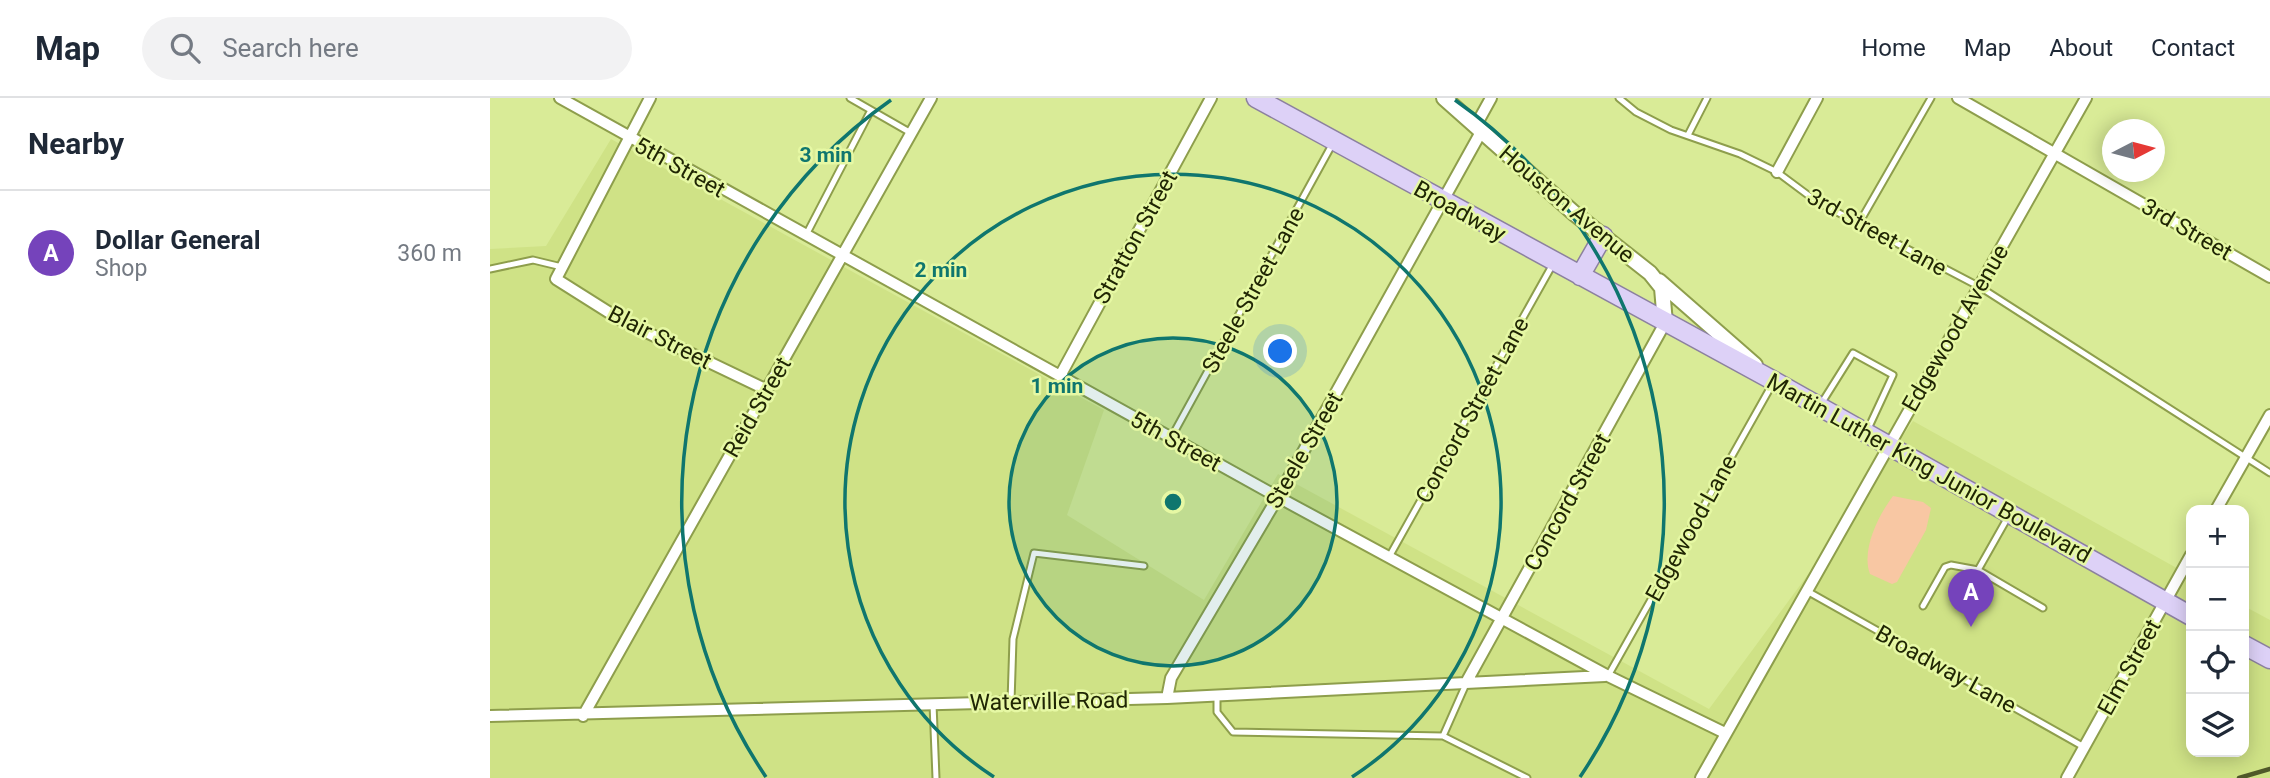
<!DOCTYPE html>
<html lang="en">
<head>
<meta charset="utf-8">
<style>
  :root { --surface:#fff; --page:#f2f2f3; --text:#1f2937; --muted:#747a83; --line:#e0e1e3; --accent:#7543bb }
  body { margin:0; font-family:Roboto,sans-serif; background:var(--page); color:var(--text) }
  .controls { position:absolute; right:21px; bottom:21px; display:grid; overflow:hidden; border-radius:14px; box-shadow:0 4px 18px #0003 }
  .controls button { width:63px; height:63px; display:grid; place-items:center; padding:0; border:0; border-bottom:2px solid var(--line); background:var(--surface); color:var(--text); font:35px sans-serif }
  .compass { position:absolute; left:1612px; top:21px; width:63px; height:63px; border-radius:50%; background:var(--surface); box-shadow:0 4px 18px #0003; rotate:84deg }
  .you { position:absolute; left:791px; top:254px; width:24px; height:24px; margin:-18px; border:5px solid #fff; border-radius:50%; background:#1a73e8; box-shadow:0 0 0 10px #1a73e833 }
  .badge { display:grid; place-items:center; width:46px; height:46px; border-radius:50%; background:var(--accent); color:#fff; font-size:23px; font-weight:700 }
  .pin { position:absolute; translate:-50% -58px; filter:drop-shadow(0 2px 4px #0008) }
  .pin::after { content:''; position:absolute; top:37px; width:24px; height:21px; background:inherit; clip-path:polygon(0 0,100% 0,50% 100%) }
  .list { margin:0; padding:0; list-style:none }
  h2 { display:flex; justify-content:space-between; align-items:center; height:91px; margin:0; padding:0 28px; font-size:30px }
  h2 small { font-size:23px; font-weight:400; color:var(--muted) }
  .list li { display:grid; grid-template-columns:46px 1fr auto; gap:21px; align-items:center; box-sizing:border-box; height:126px; padding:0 28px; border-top:2px solid var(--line) }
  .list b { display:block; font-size:26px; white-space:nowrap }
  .list p { margin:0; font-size:23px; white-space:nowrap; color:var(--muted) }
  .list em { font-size:23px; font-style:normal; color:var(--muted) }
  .icon { flex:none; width:38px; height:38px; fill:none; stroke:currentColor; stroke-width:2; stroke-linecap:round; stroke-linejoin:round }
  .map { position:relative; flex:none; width:1780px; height:680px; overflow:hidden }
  header { display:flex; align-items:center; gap:42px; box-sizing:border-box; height:98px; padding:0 35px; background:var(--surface); border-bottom:2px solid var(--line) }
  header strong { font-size:33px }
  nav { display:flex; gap:38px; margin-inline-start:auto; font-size:24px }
  .search { width:490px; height:63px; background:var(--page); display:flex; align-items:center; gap:18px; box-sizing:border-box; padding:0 24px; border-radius:38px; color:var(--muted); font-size:26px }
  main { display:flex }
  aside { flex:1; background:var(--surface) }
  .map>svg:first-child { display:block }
</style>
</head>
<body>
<header>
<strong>Map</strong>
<div class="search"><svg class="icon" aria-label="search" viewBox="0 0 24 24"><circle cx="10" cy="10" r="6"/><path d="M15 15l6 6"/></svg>Search here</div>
<nav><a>Home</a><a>Map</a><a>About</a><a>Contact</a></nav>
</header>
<main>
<aside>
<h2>Nearby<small></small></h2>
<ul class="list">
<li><span class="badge">A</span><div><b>Dollar General</b><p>Shop</p></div><em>360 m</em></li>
</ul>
</aside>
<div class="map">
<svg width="1780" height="680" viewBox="0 0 1780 680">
  <rect width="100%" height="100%" fill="#d9eb97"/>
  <!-- built -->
  <path fill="#cfe286" d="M121,41L614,312L577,417L714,502L788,376L1219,611L1336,452L1423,323L1701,478V654H1754V508L1780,522V680H0V151L56,148Z"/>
  <!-- green -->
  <path fill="#f8c7a3" d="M1403,398L1433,404L1441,410L1436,432L1407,484L1402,486L1380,476C1371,452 1388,418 1403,398Z"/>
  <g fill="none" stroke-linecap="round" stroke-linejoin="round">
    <!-- service casing -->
    <g stroke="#8e9e4c" stroke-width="9">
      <path id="service" d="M360,0L421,35
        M1129,0L1146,14L1181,32L1250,56L1287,74L1326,103L1490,189L1780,375
        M1198,37L1217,0
        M1368,127L1441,0
        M316,137L381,12
        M0,171L43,162L72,169
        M1331,306L1363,255L1403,277L1377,333
        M681,340L843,45
        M1518,419L1488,472L1553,510
        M899,459L1063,166
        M1317,493L1594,649
        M1433,508L1455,469L1461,467L1488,472
        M1118,578L1283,285
        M727,597V614L743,634L953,638L976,586
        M521,604L523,541L544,455L654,468
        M443,606L446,680
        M953,638L1037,680"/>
    </g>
    <!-- minor casing -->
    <g stroke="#8e9e4c" stroke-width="14">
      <path id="minor" d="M70,0L788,399L1118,578L1235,635
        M160,0L66,181L131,222L277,292
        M1468,0L1780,179
        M985,29L1001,0
        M1287,74L1327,0
        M570,278L721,0
        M1726,412L1780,317
        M977,583L1175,225
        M677,600L681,580L788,399L991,34
        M0,618L677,600L1115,578
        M93,618L441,0
        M1211,680L1596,0
        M1577,680L1701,457"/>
    </g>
    <!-- tertiary casing -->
    <g stroke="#8e9e4c" stroke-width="18">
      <path id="tertiary" d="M954,0L1085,116L1160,175L1172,190L1175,225
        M1169,183L1265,267"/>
    </g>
    <!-- primary casing -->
    <g stroke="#8c819f" stroke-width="21">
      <path id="primary" d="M766,0L1284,283L1701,518
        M1090,178L1113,138
        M1754,547L1780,561"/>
    </g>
    <!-- service -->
    <use href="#service" stroke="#fff" stroke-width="5"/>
    <!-- minor -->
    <use href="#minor" stroke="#fff" stroke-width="10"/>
    <!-- tertiary -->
    <use href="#tertiary" stroke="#fff" stroke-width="14"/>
    <!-- primary -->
    <use href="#primary" stroke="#ddd1f7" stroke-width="18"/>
    <!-- rail -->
    <path stroke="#4f5829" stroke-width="4.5" d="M1749,680L1780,671"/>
  </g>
  <!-- distance rings -->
  <circle cx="683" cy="404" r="164" fill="#0f766e" fill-opacity=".12"/>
  <g fill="none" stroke="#0f766e" stroke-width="3.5">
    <circle cx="683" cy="404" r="164"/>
    <path d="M504 679A328 328 0 1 1 862 679"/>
    <path d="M276 679A491 491 0 0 1 401 2M965 2A491 491 0 0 1 1090 679"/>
  </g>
  <g text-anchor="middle" stroke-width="5" stroke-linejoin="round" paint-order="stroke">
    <!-- street labels -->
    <g font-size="23" fill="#202604" stroke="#e6f8a4">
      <text transform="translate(190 69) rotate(29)" y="8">5th Street</text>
      <text transform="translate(1077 106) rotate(40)" y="8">Houston Avenue</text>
      <text transform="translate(970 113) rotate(29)" y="8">Broadway</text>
      <text transform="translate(1697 131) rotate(30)" y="8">3rd Street</text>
      <text transform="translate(1387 134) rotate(29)" y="8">3rd Street Lane</text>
      <text transform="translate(645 139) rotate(-61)" y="8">Stratton Street</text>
      <text transform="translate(763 192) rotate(-61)" y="8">Steele Street Lane</text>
      <text transform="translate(1465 230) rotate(-60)" y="8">Edgewood Avenue</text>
      <text transform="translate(170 239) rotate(27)" y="8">Blair Street</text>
      <text transform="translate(267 309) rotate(-60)" y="8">Reid Street</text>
      <text transform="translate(982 312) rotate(-61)" y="8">Concord Street Lane</text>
      <text transform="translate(686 343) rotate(29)" y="8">5th Street</text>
      <text transform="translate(814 352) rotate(-60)" y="8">Steele Street</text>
      <text transform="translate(1439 370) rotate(29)" y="8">Martin Luther King Junior Boulevard</text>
      <text transform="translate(1077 404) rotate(-61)" y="8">Concord Street</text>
      <text transform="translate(1201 430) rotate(-61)" y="8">Edgewood Lane</text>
      <text transform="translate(1639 569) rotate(-61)" y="8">Elm Street</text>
      <text transform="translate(1456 571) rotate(29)" y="8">Broadway Lane</text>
      <text transform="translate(559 603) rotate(-1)" y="8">Waterville Road</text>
    </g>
  </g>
  <circle cx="683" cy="404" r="10" fill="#0f766e" stroke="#e6f8a4" stroke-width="3.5"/>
  <g font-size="21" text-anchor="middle" font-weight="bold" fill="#0f766e" stroke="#e6f8a4" stroke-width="5" stroke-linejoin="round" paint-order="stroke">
    <text x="336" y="64">3 min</text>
    <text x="451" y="179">2 min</text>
    <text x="567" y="295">1 min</text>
  </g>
</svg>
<div class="controls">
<button>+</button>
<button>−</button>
<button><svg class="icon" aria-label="locate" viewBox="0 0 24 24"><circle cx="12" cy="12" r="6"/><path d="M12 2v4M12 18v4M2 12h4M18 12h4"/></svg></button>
<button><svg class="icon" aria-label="layers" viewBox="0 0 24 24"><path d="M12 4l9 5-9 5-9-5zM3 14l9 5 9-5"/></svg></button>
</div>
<svg class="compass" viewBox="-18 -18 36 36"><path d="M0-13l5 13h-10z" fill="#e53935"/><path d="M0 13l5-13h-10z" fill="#747a83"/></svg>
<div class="you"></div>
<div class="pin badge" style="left:1481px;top:529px">A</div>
</div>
</main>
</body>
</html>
